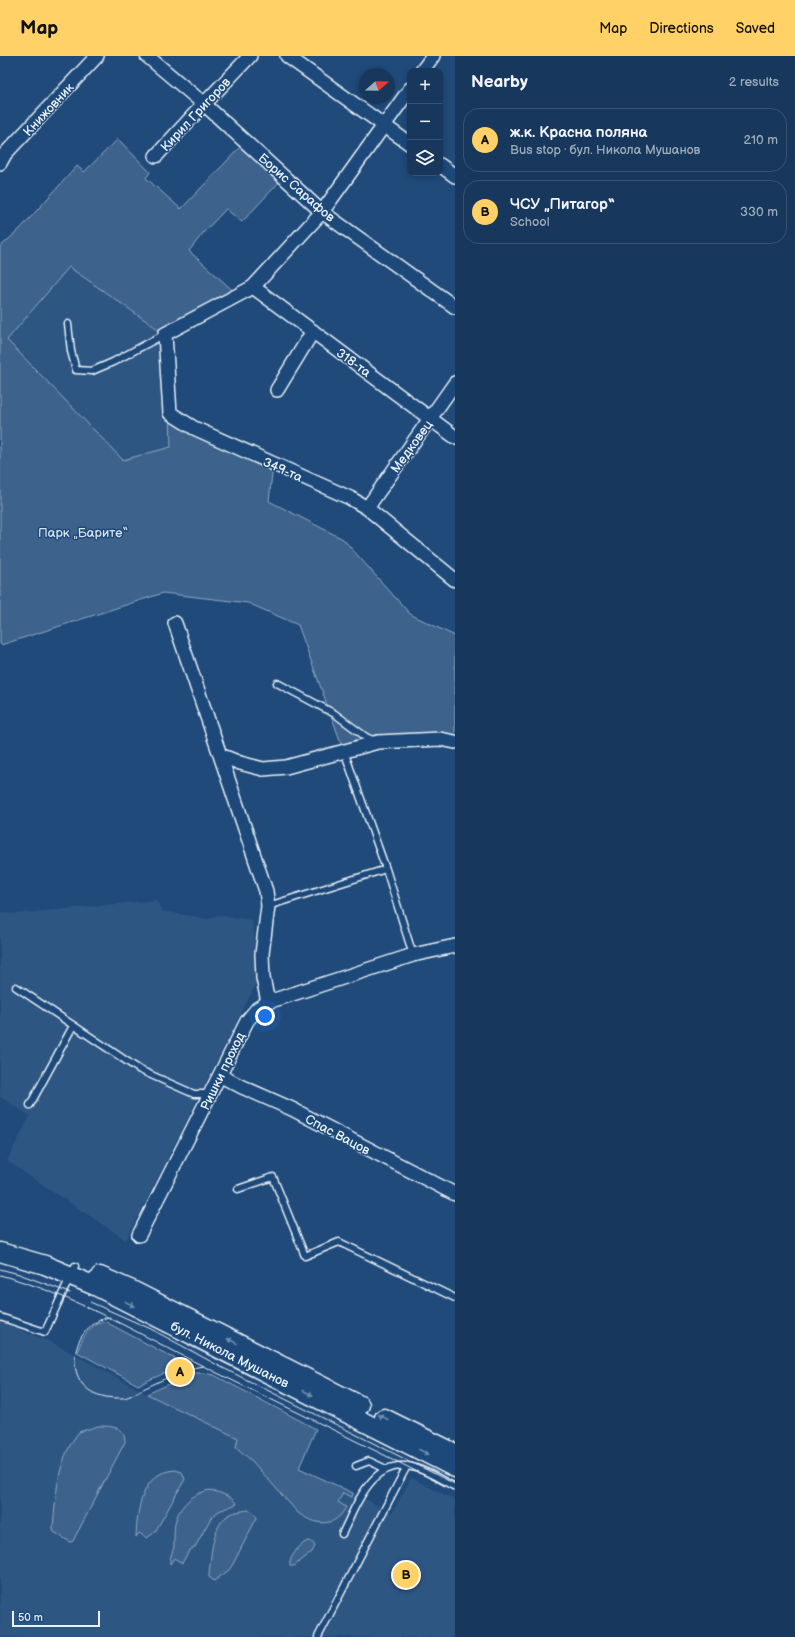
<!DOCTYPE html>
<html lang="en">
<head>
<meta charset="utf-8">
<style>
  :root { --surface:#17385c; --page:#203f62; --text:#f1f3f6; --muted:#9eacbb; --line:#365272; --accent:#ffd166 }
  body { margin:0; font-family:"Balsamiq Sans",sans-serif; background:var(--page); color:var(--text) }
  .controls { position:absolute; right:12px; top:12px; display:grid; overflow:hidden; border-radius:8px; box-shadow:0 2px 6px #0003 }
  .controls button { width:36px; height:36px; display:grid; place-items:center; padding:0; border:0; border-bottom:1px solid var(--line); background:var(--surface); color:var(--text); font:20px sans-serif }
  .compass { position:absolute; left:359px; top:12px; width:36px; height:36px; border-radius:50%; background:var(--surface); box-shadow:0 2px 6px #0003; rotate:70deg }
  .scale { position:absolute; left:12px; bottom:10px; width:88px; box-sizing:border-box; padding-left:4px; border:2px solid #e8f1f8; border-top:0; font-size:11px; line-height:14px; white-space:nowrap; color:#e8f1f8; -webkit-text-stroke:3px #1f4a7a; paint-order:stroke }
  .you { position:absolute; left:265px; top:960px; width:14px; height:14px; margin:-10px; border:3px solid #fff; border-radius:50%; background:#1a73e8; box-shadow:0 0 0 6px #1a73e833 }
  .badge { display:grid; place-items:center; width:26px; height:26px; border-radius:50%; background:var(--accent); color:#111; font-size:13px; font-weight:700 }
  .pin { position:absolute; translate:-50% -50%; border:2px solid #fff; box-shadow:0 1px 4px #0006 }
  .list { margin:0; padding:0; list-style:none }
  h2 { display:flex; justify-content:space-between; align-items:center; height:52px; margin:0; padding:0 16px; font-size:17px }
  h2 small { font-size:13px; font-weight:400; color:var(--muted) }
  .list li { display:grid; grid-template-columns:26px 1fr auto; gap:12px; align-items:center; box-sizing:border-box; height:64px; margin:0 8px 8px; padding:0 8px; border:1px solid var(--line); border-radius:16px }
  .list b { display:block; font-size:15px; white-space:nowrap }
  .list p { margin:0; font-size:13px; white-space:nowrap; color:var(--muted) }
  .list em { font-size:13px; font-style:normal; color:var(--muted) }
  .icon { flex:none; width:22px; height:22px; fill:none; stroke:currentColor; stroke-width:2; stroke-linecap:round; stroke-linejoin:round }
  .map { position:relative; flex:none; width:455px; height:1581px; overflow:hidden }
  header { display:flex; align-items:center; gap:24px; box-sizing:border-box; height:56px; padding:0 20px; background:var(--accent); color:#111 }
  header strong { font-size:19px }
  nav { display:flex; gap:22px; margin-inline-start:auto; font-size:14px }
  main { display:flex }
  aside { flex:1; background:var(--surface) }
  .map>svg:first-child { display:block }
</style>
</head>
<body>
<header>
<strong>Map</strong>
<nav><a>Map</a><a>Directions</a><a>Saved</a></nav>
</header>
<main>
<div class="map">
<svg width="455" height="1581" viewBox="0 0 455 1581">
  <rect width="100%" height="100%" fill="#1f4a7a"/>
  <filter id="ink" filterUnits="userSpaceOnUse"><feTurbulence type="fractalNoise" baseFrequency=".025" numOctaves="2"/><feDisplacementMap in="SourceGraphic" scale="8" xChannelSelector="R" yChannelSelector="G"/><feConvolveMatrix kernelMatrix="1 2 1 2 8 2 1 2 1" color-interpolation-filters="sRGB"/></filter>
  <g filter="url(#ink)">
    <!-- built -->
    <path fill="#2e5683" d="M69,211L165,278L170,357L171,391L123,404L7,284Z
      M156,844L162,855L208,863L217,859L252,864L259,922L126,1184L7,1105L30,1060L0,1041V856L13,858Z
      M0,1266L51,1286L147,1338L353,1437L392,1457L411,1422L455,1444V1581H0Z"/>
    <!-- green -->
    <path fill="#3c628c" stroke="#92aac2" d="M118,83L150,116L146,122L181,153L245,86L284,121L242,166L226,153L204,176L189,195L238,239L165,278L69,211L7,284L123,404L171,391L170,357L273,409L269,445L343,483L410,558L455,580V686L344,695L298,569L248,547L163,537L1,589L0,588V191L20,173L77,110L84,116Z
      M104,1265L185,1308L138,1329L77,1296C82,1283 89,1268 104,1265Z
      M191,1284L455,1416V1423L188,1289Z
      M194,1317H204L214,1319L316,1373L299,1412L353,1437L352,1441L343,1437L338,1446L346,1451C335,1473 315,1469 298,1457L252,1405L236,1391L238,1382L147,1338Z
      M98,1370C110,1370 125,1370 125,1386L75,1481L73,1485L70,1486L54,1476L53,1472C56,1439 57,1403 79,1376Z
      M175,1414L182,1416L185,1423L155,1476L147,1482L139,1477L136,1481C137,1455 141,1416 175,1414Z
      M210,1434C220,1437 230,1439 237,1448L219,1455L212,1460L195,1491L189,1495L182,1507L174,1502L170,1508C169,1502 173,1496 174,1490C174,1482 174,1474 175,1467C179,1450 193,1437 210,1434Z
      M248,1454C253,1456 255,1457 257,1462L255,1465L233,1508L229,1514L214,1525L209,1521V1518C211,1501 212,1471 227,1460C233,1456 241,1455 248,1454Z
      M309,1485L312,1486L315,1490L312,1496L294,1510H290C288,1502 301,1486 309,1485Z"/>
    <g fill="none" stroke-linecap="round" stroke-linejoin="round">
      <!-- lane casing -->
      <g stroke="#e8f1f8" stroke-width="9">
        <path id="lane" d="M68,268L71,295L76,314L92,315L113,306L165,278
          M277,627L335,658L366,681L375,685
          M344,695L386,813L413,899
          M268,850L386,813
          M16,931L140,1014L194,1038H210
          M30,1049L73,970
          M238,1133L273,1121L305,1200L339,1186L455,1242
          M0,1261L45,1276L75,1210
          M356,1410L369,1405L386,1413
          M342,1478C357,1448 373,1399 416,1412C430,1416 443,1425 455,1431
          M318,1581L407,1410"/>
      </g>
      <!-- street casing -->
      <g stroke="#e8f1f8" stroke-width="16">
        <path id="street" d="M147,0L204,48L322,156L455,251
          M287,0L410,88
          M422,15L433,0
          M410,33L322,156L253,231L165,278L170,357L194,372L350,442L367,452L455,524
          M156,100L204,48L250,0
          M0,107L5,98L97,0
          M440,109L455,120
          M253,231L455,381
          M277,334L313,275
          M367,452L455,327
          M175,567L220,699L240,707L263,713L286,711L378,686L440,683L455,686
          M220,699L266,835L268,850L262,898L263,922L268,946
          M221,1020L242,1031L292,1053L455,1138
          M139,1179L247,965L257,953L268,946L413,899L455,890"/>
      </g>
      <!-- secondary casing -->
      <g stroke="#e8f1f8" stroke-width="21">
        <path id="secondary" d="M0,1196L45,1209L95,1230L455,1412
          M100,1220L132,1234L360,1349
          M384,1362L455,1397"/>
      </g>
      <!-- lane -->
      <use href="#lane" stroke="#1f4a7a" stroke-width="6"/>
      <!-- street -->
      <use href="#street" stroke="#1f4a7a" stroke-width="13"/>
      <!-- secondary -->
      <use href="#secondary" stroke="#1f4a7a" stroke-width="18"/>
      <!-- tram -->
      <path stroke="#e8f1f8" stroke-width="1" d="M0,1213L19,1218L70,1237
        M0,1219C74,1239 137,1277 205,1311C288,1352 372,1392 455,1435
        M90,1246L151,1273L221,1311L455,1428
        M110,1261C70,1267 60,1330 102,1340C108,1342 117,1342 124,1342C130,1341 137,1336 143,1333C163,1324 182,1313 203,1310"/>
    </g>
    <!-- one-way arrows -->
    <defs><path id="oneway-solid" d="M-6-.8H1V-3.2L6.5 0L1 3.2V.8H-6Z"/></defs>
    <g fill="#6f8dac">
      <use href="#oneway-solid" transform="translate(130 1248) rotate(27)"/>
      <use href="#oneway-solid" transform="translate(232 1285) rotate(-153)"/>
      <use href="#oneway-solid" transform="translate(308 1337) rotate(27)"/>
      <use href="#oneway-solid" transform="translate(383 1361) rotate(-153)"/>
      <use href="#oneway-solid" transform="translate(424 1396) rotate(27)"/>
    </g>
  </g>
  <g text-anchor="middle" stroke-width="3" stroke-linejoin="round" paint-order="stroke">
    <!-- street labels -->
    <g font-size="13" fill="#e8f1f8" stroke="#1f4a7a">
      <text transform="translate(48 53) rotate(-47)" y="5">Книжовник</text>
      <text transform="translate(195 58) rotate(-47)" y="5">Кирил Григоров</text>
      <text transform="translate(297 131) rotate(41)" y="5">Борис Сарафов</text>
      <text transform="translate(354 306) rotate(36)" y="5">318-та</text>
      <text transform="translate(411 390) rotate(-54)" y="5">Медковец</text>
      <text transform="translate(283 413) rotate(24)" y="5">349-та</text>
      <text transform="translate(222 1015) rotate(-64)" y="5">Ришки проход</text>
      <text transform="translate(338 1078) rotate(28)" y="5">Спас Вацов</text>
      <text transform="translate(230 1298) rotate(27)" y="5">бул. Никола Мушанов</text>
    </g>
    <!-- park labels -->
    <g font-size="13" fill="#d7e3ed" stroke="#1f4a7a">
      <text x="83" y="481">Парк „Барите“</text>
    </g>
  </g>
</svg>
<div class="controls">
<button>+</button>
<button>−</button>
<button><svg class="icon" aria-label="layers" viewBox="0 0 24 24"><path d="M12 4l9 5-9 5-9-5zM3 14l9 5 9-5"/></svg></button>
</div>
<svg class="compass" viewBox="-18 -18 36 36"><path d="M0-13l5 13h-10z" fill="#e53935"/><path d="M0 13l5-13h-10z" fill="#9eacbb"/></svg>
<div class="scale">50 m</div>
<div class="you"></div>
<div class="pin badge" style="left:180px;top:1316px">A</div>
<div class="pin badge" style="left:406px;top:1519px">B</div>
</div>
<aside>
<h2>Nearby<small>2 results</small></h2>
<ul class="list">
<li><span class="badge">A</span><div><b>ж.к. Красна поляна</b><p>Bus stop · бул. Никола Мушанов</p></div><em>210 m</em></li>
<li><span class="badge">B</span><div><b>ЧСУ „Питагор“</b><p>School</p></div><em>330 m</em></li>
</ul>
</aside>
</main>
</body>
</html>
